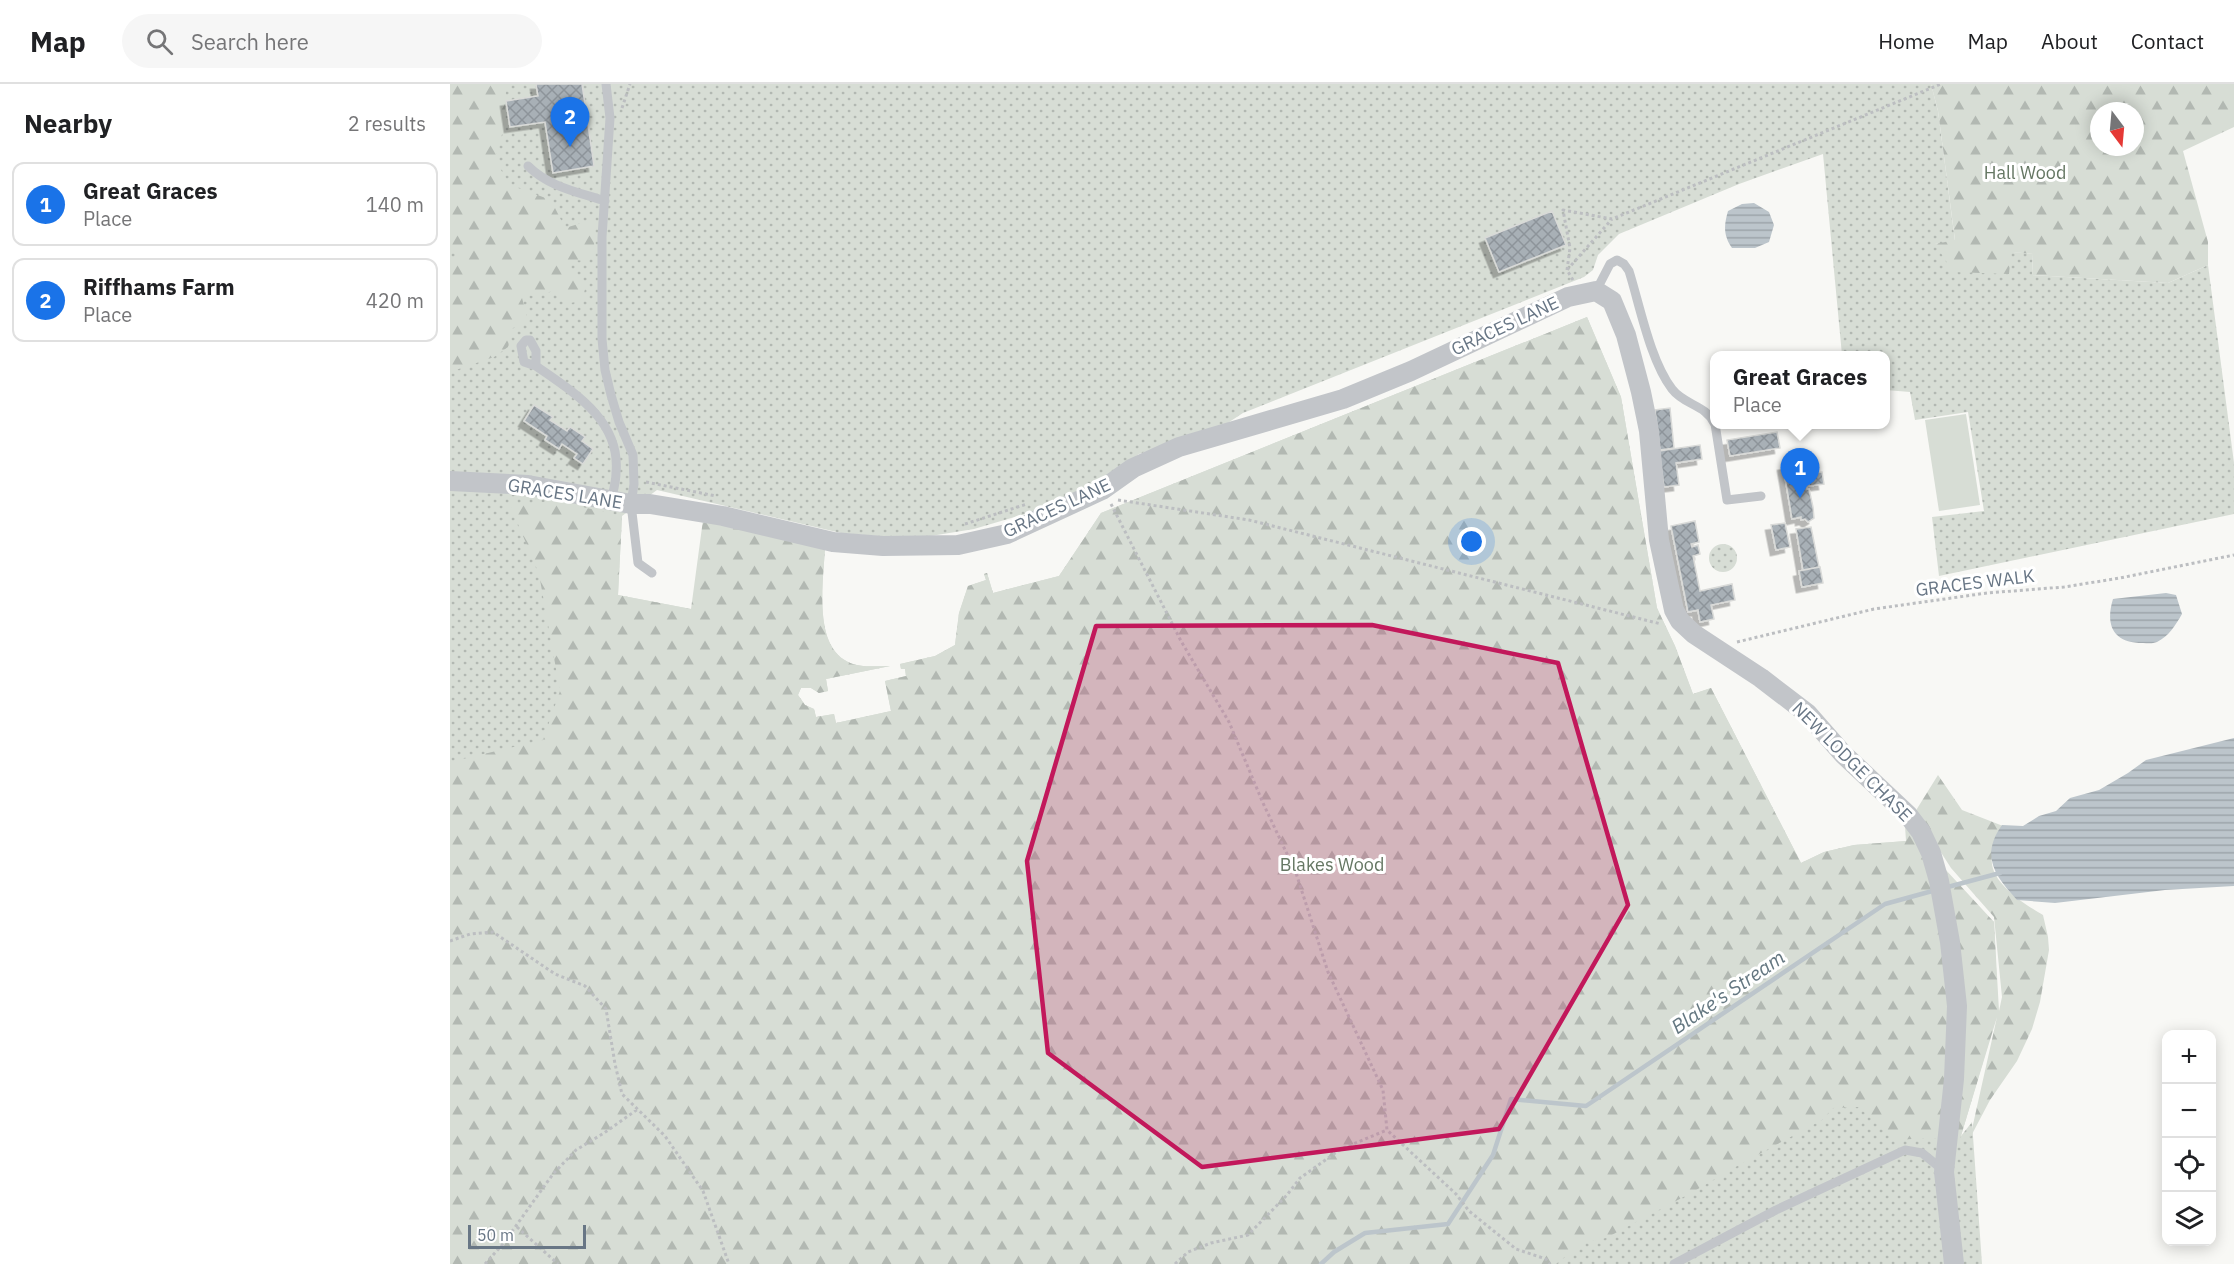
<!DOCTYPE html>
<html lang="en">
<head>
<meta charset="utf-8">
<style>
  :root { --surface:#fff; --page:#f6f6f6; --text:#202124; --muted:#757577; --line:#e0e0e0; --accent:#1a73e8 }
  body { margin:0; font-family:"IBM Plex Sans",sans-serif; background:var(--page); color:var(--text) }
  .controls { position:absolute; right:18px; bottom:18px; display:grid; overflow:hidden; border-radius:12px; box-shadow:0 3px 15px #0003 }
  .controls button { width:54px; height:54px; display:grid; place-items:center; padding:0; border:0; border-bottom:2px solid var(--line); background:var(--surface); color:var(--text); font:30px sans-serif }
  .compass { position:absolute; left:1640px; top:18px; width:54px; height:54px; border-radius:50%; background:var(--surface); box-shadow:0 3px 15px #0003; rotate:164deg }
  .scale { position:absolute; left:18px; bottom:15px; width:118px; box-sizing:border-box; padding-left:6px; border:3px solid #687685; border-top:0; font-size:16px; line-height:21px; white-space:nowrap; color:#687685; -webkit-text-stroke:4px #fff; paint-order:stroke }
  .you { position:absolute; left:1022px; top:458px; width:21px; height:21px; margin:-15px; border:4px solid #fff; border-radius:50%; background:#1a73e8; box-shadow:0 0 0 9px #1a73e833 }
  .badge { display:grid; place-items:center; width:39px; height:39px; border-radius:50%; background:var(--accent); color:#fff; font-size:20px; font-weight:700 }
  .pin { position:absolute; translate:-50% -50px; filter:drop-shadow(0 2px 3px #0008) }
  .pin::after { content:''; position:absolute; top:32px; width:21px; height:18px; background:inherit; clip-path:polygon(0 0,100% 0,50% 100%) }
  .popup { position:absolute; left:1260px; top:267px; width:180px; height:78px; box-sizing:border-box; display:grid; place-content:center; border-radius:12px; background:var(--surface); filter:drop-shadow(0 2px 4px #0005); font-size:20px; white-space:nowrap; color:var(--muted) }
  .popup b { font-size:22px; color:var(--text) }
  .popup::after { content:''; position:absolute; left:50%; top:100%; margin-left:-12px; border:12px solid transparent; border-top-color:var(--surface) }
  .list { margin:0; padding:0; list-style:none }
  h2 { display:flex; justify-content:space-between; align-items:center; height:78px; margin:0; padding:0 24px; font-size:26px }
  h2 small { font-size:20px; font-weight:400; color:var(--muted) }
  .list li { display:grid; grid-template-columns:39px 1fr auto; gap:18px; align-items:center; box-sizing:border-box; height:84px; margin:0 12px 12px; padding:0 12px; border:2px solid var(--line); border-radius:12px }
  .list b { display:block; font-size:22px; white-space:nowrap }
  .list p { margin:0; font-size:20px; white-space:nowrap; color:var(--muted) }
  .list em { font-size:20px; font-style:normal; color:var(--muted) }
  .icon { flex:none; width:33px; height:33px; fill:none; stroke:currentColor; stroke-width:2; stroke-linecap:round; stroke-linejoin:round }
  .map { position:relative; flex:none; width:1784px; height:1180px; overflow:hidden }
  header { display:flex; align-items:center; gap:36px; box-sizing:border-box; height:84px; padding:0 30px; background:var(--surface); border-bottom:2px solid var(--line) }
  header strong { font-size:28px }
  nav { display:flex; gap:33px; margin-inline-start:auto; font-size:21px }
  .search { width:420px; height:54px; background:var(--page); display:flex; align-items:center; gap:15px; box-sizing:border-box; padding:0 21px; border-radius:33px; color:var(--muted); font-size:22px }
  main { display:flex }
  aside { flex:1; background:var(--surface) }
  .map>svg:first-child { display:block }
</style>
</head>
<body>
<header>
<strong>Map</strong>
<div class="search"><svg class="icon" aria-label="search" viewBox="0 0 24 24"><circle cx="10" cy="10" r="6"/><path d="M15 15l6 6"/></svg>Search here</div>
<nav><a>Home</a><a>Map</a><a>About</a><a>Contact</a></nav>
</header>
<main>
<aside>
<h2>Nearby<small>2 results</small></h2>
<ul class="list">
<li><span class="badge">1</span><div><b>Great Graces</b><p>Place</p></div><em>140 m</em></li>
<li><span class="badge">2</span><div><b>Riffhams Farm</b><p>Place</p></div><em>420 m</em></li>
</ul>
</aside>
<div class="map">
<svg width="1784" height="1180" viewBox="0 0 1784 1180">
  <defs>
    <pattern id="grass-dots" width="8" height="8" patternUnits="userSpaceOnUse" patternTransform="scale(1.5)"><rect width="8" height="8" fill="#d7ddd5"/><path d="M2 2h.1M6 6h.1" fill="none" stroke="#b2b8b2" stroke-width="1.8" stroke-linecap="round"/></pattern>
    <pattern id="forest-firs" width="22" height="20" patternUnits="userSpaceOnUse" patternTransform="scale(1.5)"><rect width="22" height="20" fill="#d7ddd5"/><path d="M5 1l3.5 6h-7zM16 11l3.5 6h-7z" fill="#b2b8b2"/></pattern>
    <pattern id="water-rules" width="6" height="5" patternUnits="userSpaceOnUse" patternTransform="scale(1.5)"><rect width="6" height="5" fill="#bcc5cb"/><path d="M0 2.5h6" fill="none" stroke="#9da5aa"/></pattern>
    <pattern id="building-cross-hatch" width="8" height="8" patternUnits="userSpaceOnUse" patternTransform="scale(1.5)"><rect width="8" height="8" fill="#a8b0b6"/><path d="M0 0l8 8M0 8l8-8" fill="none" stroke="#8d949a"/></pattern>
    <filter id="shadow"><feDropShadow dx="-5.5" dy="5.5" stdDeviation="0" flood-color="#0004"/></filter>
  </defs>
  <rect width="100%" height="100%" fill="#f8f8f5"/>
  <!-- grass -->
  <path fill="url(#grass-dots)" d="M0,0H1481L1488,27L1505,157L1485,160L1583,170L1582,191L1718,199L1758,181L1784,379V430L1489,492L1482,433L1534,427L1518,328L1465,336L1460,308L1436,306V272L1392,271L1373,70L1289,100L1169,150L1148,171L1143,186L1134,193L793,329L770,344L689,370L651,398L592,425L524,445L462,455L391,449L207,406L172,432L168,511L241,525L375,462C374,495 362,561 398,578C410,584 427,582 440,582L376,595L378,607L369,609L361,604H351L348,611L355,621L364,625L366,633L384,630L386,639L441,627L435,597L456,592L455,585H451L450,580L485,572L505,561L509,529L518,502L536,496L534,490L537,489L543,509L609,492L651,429L1137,233L1171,313L1207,524L1225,562L1243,610L1261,604L1351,779L1374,768L1404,761L1456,757L1544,838L1548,927L1511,1052L1522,1038L1532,1180H0Z
    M1259 474a14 14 0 1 1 28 0a14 14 0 1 1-28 0Z"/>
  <!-- forest -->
  <path fill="url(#forest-firs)" fill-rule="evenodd" d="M0,0H53L56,5L54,43L45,76L60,101L101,116L115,144L145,135L144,166L138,177L122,176L120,187L135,205L132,217L120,219L103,207L85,212L71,210L78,237L61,245L58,263L44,273L0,288V183L8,171L0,163Z
    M1481,0H1784V43L1733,67L1758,158V181L1718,199L1582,191L1583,170L1561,168L1559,190L1503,188L1485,160L1505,156L1488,27ZM1649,27H1685V63H1649Z
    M1137,233L1171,313L1207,524L1225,562L1243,610L1261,604L1351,779L1374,768L1404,761L1456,757L1455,742L1458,745L1544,838L1549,927L1552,913L1544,833L1501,784L1465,728L1488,691L1512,726L1553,742C1549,752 1544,763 1542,773C1538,798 1576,821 1593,831L1598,853L1599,866L1590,918L1582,945L1567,977L1540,1016L1520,1054L1547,933L1510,1055L1475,1054L1448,1056L1408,1023L1383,1024L1372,1036L1289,1081L1241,1109L1156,1154L1132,1159L1106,1180H0V678L93,656L110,607L89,490L60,421L106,417L172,432L168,511L241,525L253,436L375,462C374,495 362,561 398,578C410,584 427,582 440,582L376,595L378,607L369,609L361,604H351L348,611L355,621L364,625L366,633L384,630L386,639L441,627L435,597L456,592L455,585H451L450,580L485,572L505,561L509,529L518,502L536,496L534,490L537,489L543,509L609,492L651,429Z"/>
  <!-- pitch -->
  <path fill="#d7ddd5" d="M1516,330L1530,421L1489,427L1475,336Z"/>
  <!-- water -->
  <path fill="url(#water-rules)" d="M1304,119L1319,128L1324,141L1319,158L1305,164H1282C1273,151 1274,141 1278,127L1292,120Z
    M1716,509L1726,511L1732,530C1725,542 1719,552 1707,558C1702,560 1697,559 1693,559C1663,559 1655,541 1663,515Z
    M1784,654V802L1715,806L1605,819L1567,816C1545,792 1530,772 1552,741L1573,742L1589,732L1606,727L1620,714L1649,706L1678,689L1696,676Z"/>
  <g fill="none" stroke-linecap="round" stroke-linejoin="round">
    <!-- stream -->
    <path stroke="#bcc5cb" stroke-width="4.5" d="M1494,804L1550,789
      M871,1180L884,1168L915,1149L998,1140L1043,1071L1061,1015L1136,1022L1435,820L1486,806"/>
  </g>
  <!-- building -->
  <path fill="url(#building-cross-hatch)" stroke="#d9dad8" stroke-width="1.5" filter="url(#shadow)" d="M86,0H132L144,82L103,89L95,38L60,43L56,17L88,12Z
    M1102,127L1116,161L1049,188L1035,154Z
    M84,321L103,333L100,336L117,347L120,343L135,353L132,357L143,365L133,380L124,374L127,370L112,360L109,365L95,356L97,352L74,337Z
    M1220,324L1224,364L1210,366L1205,326Z
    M1327,348L1330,364L1280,372L1277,356Z
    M1250,361L1252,375L1226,379L1229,401L1214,403L1209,367Z
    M1353,377L1357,405H1359L1363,423L1364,434L1358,438L1355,435L1351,436V433L1342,435L1333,381Z
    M1372,388L1374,400L1359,402L1358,390Z
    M1245,437L1249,458L1241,460L1242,463L1248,461L1250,470L1243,472L1250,507L1282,500L1285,516L1261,521L1264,535L1250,538L1248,526L1238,528L1221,442Z
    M1335,439L1340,463L1326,466L1321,441Z
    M1361,443L1369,483L1353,486L1346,445Z
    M1370,483L1373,499L1352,503L1349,487Z"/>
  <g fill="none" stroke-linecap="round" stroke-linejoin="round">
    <!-- path -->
    <path stroke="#bcbec1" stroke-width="3" stroke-dasharray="3 3" stroke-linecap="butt" d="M172,24L180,0
      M1117,186L1120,164L1113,126L1162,135L1491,0
      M1123,196L1117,186L1162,135
      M196,398L266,412
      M668,416L799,436L1211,540
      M661,420L731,557L779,638L813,719L846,789L878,888L933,1006L937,1046L1006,1110L1019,1127L1066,1165L1096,1175L1100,1180
      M515,440L577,420
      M1287,558L1424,525L1537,509L1614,503L1670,494L1784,471
      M0,857L20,850L43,848L105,890L135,902L156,925L165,980L172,1010L215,1052L253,1107L279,1180
      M67,1143L108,1180
      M35,1180L53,1160L103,1090L126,1066L154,1049L188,1025
      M725,1180L738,1168L761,1159L798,1151L837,1111L850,1094L891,1065L937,1046"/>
    <!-- service -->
    <path stroke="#c2c5c9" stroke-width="9" d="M156,0L160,34L152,153V255L155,286L161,311L169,338L183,371L184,400L181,420L188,479L202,489
      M78,82C99,103 128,108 155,117
      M1146,207L1160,180L1167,176L1174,180L1179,187C1190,222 1200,276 1222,305C1234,321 1256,321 1264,339
      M86,282L74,278L71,262L76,256H80L86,267V282C123,308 171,336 166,389C166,398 163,408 161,417
      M1265,340L1277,416L1311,412
      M1224,1180L1326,1126L1455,1066L1472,1069L1493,1086"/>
    <!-- minor -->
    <path stroke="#c2c5c9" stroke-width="20" d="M0,397L78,401L181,420H200L273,432L383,458L433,462L508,461L557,450L652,406L683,384L729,363L893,315L961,287L1118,213L1146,207L1162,217L1176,251L1191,308L1199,347L1209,456L1224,526L1230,537L1244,550L1311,594L1358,630L1393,670L1458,731L1471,748L1481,769L1489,797L1500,858L1507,922L1504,995L1494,1088L1504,1180"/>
  </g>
  <!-- marked area -->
  <path fill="#c2185b" fill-opacity="0.2" stroke="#c2185b" stroke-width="4.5" stroke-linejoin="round" d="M922,541L1108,579L1178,821L1049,1045L752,1083L598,969L577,777L646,542Z"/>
  <g text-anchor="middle" stroke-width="6" stroke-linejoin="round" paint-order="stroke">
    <!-- park labels -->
    <g font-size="18" fill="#657763" stroke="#fff">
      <text x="1575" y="95">Hall Wood</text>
      <text x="882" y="787">Blakes Wood</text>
    </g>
    <!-- street labels -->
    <g font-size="18" fill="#687685" stroke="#fff">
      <text transform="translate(1055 242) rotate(-25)" y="6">GRACES LANE</text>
      <text transform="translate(115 410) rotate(9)" y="6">GRACES LANE</text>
      <text transform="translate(607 424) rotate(-25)" y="6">GRACES LANE</text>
      <text transform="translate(1525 499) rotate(-7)" y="6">GRACES WALK</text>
      <text transform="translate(1402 678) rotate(45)" y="6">NEW LODGE CHASE</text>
    </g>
    <!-- water labels -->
    <g font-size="20" font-style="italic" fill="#647781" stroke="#fff">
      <text transform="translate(1278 908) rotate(-34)" y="7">Blake's Stream</text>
    </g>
  </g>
</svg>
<div class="controls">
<button>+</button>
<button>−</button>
<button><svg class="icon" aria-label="locate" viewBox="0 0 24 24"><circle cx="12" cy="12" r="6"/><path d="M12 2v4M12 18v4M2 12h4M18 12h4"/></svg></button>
<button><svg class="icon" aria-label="layers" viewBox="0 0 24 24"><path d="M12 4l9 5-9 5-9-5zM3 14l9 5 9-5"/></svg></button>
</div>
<svg class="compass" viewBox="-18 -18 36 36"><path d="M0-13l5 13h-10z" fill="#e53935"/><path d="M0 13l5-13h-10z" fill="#757577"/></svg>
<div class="scale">50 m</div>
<div class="you"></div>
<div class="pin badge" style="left:1350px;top:414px">1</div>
<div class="popup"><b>Great Graces</b>Place</div>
<div class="pin badge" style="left:120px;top:63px">2</div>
</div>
</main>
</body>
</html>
